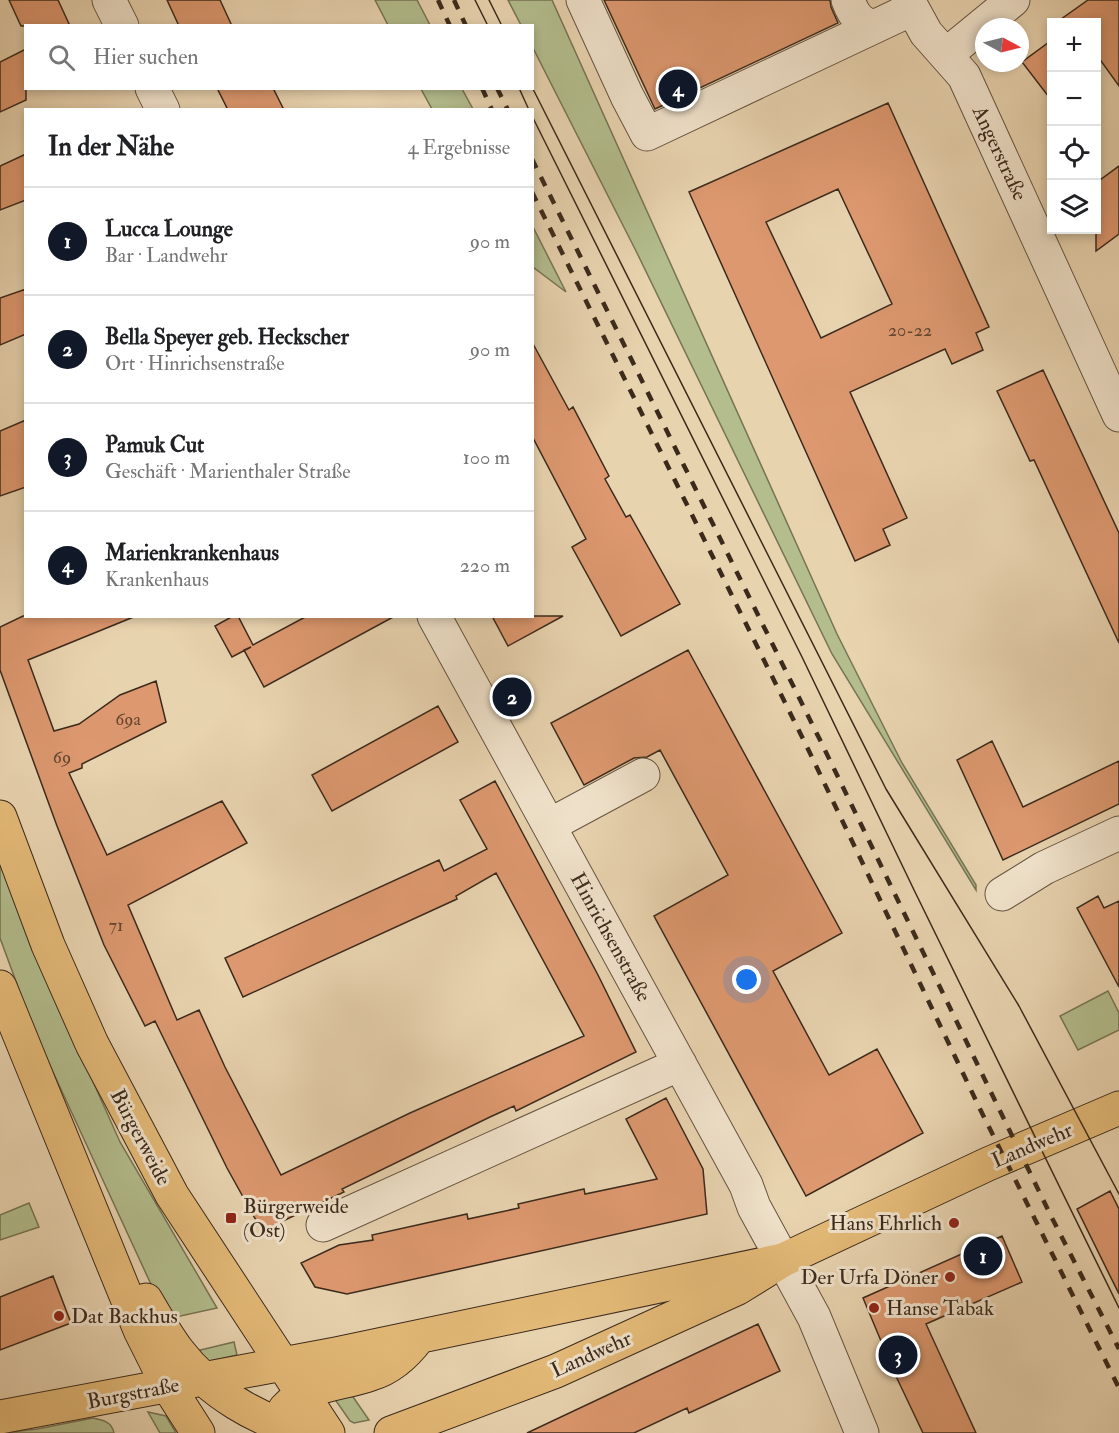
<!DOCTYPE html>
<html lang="de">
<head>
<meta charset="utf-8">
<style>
  :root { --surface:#fff; --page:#f2f2f2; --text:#202124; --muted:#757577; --line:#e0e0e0; --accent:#111827 }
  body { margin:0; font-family:"IM FELL Double Pica",serif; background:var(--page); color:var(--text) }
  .controls { position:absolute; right:18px; top:18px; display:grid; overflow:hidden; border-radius:0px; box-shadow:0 3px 9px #0003 }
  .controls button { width:54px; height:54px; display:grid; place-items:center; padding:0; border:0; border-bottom:2px solid var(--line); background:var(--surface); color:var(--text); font:30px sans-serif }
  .compass { position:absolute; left:975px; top:18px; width:54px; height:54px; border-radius:50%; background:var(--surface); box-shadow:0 3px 9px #0003; rotate:97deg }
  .you { position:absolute; left:747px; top:980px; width:21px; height:21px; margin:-15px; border:4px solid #fff; border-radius:50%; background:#1a73e8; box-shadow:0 0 0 9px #1a73e833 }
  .badge { display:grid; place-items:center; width:39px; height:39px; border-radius:50%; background:var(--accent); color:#fff; font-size:20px; font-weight:700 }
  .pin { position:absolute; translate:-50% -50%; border:3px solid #fff; box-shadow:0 2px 6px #0006 }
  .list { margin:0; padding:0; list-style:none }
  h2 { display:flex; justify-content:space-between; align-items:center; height:78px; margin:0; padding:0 24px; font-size:26px }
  h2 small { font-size:20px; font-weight:400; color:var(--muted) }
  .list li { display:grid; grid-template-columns:39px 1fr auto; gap:18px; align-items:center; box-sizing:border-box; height:108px; padding:0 24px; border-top:2px solid var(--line) }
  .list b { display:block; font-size:22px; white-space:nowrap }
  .list p { margin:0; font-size:20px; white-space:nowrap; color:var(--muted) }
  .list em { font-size:20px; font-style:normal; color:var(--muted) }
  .icon { flex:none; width:33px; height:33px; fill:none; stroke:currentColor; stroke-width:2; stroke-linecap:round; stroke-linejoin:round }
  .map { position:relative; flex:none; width:1119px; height:1433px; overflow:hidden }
  .search { position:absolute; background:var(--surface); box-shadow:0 3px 9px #0003; left:24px; top:24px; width:510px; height:66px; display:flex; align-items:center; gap:15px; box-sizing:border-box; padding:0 21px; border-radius:0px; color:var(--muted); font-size:22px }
  .panel { position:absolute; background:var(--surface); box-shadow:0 3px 9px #0003; left:24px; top:108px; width:510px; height:510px; border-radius:0px }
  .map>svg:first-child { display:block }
</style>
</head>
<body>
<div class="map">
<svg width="1119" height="1433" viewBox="0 0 1119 1433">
  <rect width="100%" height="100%" fill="#e8d3af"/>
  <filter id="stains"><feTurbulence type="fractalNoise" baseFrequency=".00333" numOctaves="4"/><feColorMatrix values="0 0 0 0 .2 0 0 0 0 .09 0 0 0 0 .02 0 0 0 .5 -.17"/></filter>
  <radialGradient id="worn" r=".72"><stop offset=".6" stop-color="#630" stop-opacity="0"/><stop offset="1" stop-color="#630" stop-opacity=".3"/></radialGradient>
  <!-- green -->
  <path fill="#b3bd8d" stroke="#777454" stroke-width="1.5" d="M375,0H417L430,25H388Z
    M508,0H552L837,634L902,763L976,885V890L832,654L637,253L533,48L532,26L521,25Z
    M421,89H462L473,109H432Z
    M532,227H533L566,292L533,267Z
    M0,857L47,979L120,1142L217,1308L167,1319L35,1033L0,938Z
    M1108,991L1119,1013V1030L1078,1050L1060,1016Z
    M29,1203L39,1227L0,1240V1215Z
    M234,1342L237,1355L206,1362L188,1353Z
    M351,1394L369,1420L354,1423L350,1421L334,1398Z
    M148,1412L166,1416L176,1433H160Z
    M93,1418C103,1420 112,1422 114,1433H4L37,1429Z"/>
  <!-- building -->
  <path fill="#dd986f" stroke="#3b2a1c" stroke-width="1.5" fill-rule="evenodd" d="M9,0H58L70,26H21Z
    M167,0H220L232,26H179Z
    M604,0H830L831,7L838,23L655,109Z
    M1088,0H1119V86L1096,54V22H1057Z
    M1052,40V101L1022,62Z
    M26,49V100L0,112V62Z
    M217,88H273L284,110H228Z
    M888,103L989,327L976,333L983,350L952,364L945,349L850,392L907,518L883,529L890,545L855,561L689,192ZM838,189L892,304L821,338L766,222Z
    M26,154V200L0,210V166Z
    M1119,166V234L1096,251V183Z
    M26,289V334L0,345V298Z
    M532,342L569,410L573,407L609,476L605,479L626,517L630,515L680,604L621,636L572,547L586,539L532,436Z
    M1043,370L1119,533V643L1034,460L1030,461L997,391Z
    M26,420V487L0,496V431Z
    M23,616H136L28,660L54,731L79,724L120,695L156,681L166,722L82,764V768L69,773L107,855L222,801L247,843L128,905L177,1020L199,1010L225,1067L281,1175L410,1113L584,1036L496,873L456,896L457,899L243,997L225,958L439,860L444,871L487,849L460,800L495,781L598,975L636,1052L516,1111L514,1106L490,1117L342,1189L344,1192L262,1231L227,1168L155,1021L145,1026L104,945L57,826L0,670V627Z
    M233,616H238L253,645L307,616H395L264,687L244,650L251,647L232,657L215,626Z
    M492,616H563L508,646Z
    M688,650L842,933L773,971L829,1075L877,1049L923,1133L806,1196L654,916L728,875L660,750L647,757L634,758L584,785L551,723Z
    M438,706L458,742L332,811L312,775Z
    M992,741L1023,807L1119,761V804L1003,860L957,760Z
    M1098,896L1104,908L1119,901V987L1077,908Z
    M666,1098L703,1169L707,1214L347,1294L315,1287L301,1263L339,1245L373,1240L372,1235L467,1214L468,1219L519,1208L518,1204L584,1189L585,1194L657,1179L626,1119Z
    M1110,1191L1119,1209V1294L1077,1209Z
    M1002,1236L1022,1282L926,1324L976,1433H923L894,1372L863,1298Z
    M53,1276L71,1323L0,1350V1297Z
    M758,1324L780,1371L689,1413L687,1408L634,1433H527Z"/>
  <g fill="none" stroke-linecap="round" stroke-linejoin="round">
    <!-- minor casing -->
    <g stroke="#665441" stroke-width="35">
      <path id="minor" d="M109,0L122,26
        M583,0L627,96L647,134L912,9
        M848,0C853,14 860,26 876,26
        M908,0L926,33L964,76L1119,415
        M947,54L1013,0
        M152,88L163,110
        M434,616L746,1185L754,1207L814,1317L862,1433
        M550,825L643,775
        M1002,894L1044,868L1119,833
        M323,1225L680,1064"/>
    </g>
    <!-- major casing -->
    <g stroke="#3b2a1c" stroke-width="35">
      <path id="major" d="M0,817L48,945L92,1044L172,1195L328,1433
        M0,987L140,1330L168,1386L198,1433
        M146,1300C156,1317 166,1335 178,1351C209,1392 259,1422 309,1433
        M285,1409C308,1383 341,1385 371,1374C391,1368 406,1354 418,1338
        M0,1417L336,1354L783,1260
        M391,1433L556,1371L738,1288L783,1260L988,1164L1119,1108"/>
    </g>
    <!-- minor -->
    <use href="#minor" stroke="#f0e2cb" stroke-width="33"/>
    <!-- major -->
    <use href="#major" stroke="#e4ba78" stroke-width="33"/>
    <!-- tram -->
    <path stroke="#3b2a1c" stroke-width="1.5" d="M475,0L488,26
      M489,0L502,26
      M532,87L886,789L1019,1006L1119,1194
      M519,88L529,110
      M532,116L802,657L915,892L1119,1308"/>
    <!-- rail -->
    <path stroke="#3b2a1c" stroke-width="4.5" stroke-dasharray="10 10" stroke-linecap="butt" d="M438,0L450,26
      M454,0L466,26
      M482,88L492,110
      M497,88L508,110
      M532,159L821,742L1052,1218L1119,1349
      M532,192L808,749L981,1111L1119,1388"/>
  </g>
  <!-- markers -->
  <g fill="#8f2418" stroke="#f0e2cb" stroke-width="2">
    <rect x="225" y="1212" width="12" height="12" rx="3"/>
    <circle cx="954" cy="1223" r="6"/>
    <circle cx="950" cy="1277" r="6"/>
    <circle cx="874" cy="1308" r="6"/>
    <circle cx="59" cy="1316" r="6"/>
  </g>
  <g text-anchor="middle" stroke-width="6" stroke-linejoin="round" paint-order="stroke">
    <!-- number labels -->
    <g font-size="18" fill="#644631">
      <text x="910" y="336">20-22</text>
      <text x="128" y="725">69a</text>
      <text x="62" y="763">69</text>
      <text x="116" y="931">71</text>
    </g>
    <!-- street labels -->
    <g font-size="21" fill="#3b2a1c" stroke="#f0e2cb">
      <text transform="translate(1000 153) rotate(65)" y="7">Angerstraße</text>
      <text transform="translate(611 937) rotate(61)" y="7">Hinrichsenstraße</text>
      <text transform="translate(141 1137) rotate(62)" y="7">Bürgerweide</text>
      <text transform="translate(1032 1145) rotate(-23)" y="7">Landwehr</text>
      <text transform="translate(591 1354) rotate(-24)" y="7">Landwehr</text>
      <text transform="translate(133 1393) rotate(-11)" y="7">Burgstraße</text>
    </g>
    <!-- poi labels -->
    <g font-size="21" fill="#3b2a1c" stroke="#f0e2cb" text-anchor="start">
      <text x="243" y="1213">Bürgerweide<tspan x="243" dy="24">(Ost)</tspan></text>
      <text x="942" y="1230" text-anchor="end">Hans Ehrlich</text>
      <text x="938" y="1284" text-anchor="end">Der Urfa Döner</text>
      <text x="886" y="1315">Hanse Tabak</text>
      <text x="71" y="1323">Dat Backhus</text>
    </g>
  </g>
  <rect width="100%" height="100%" filter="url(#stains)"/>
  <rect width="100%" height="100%" fill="url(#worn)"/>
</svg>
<div class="controls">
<button>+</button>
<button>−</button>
<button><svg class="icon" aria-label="locate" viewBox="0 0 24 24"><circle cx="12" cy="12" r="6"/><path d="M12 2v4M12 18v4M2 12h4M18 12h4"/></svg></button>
<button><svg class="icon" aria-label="layers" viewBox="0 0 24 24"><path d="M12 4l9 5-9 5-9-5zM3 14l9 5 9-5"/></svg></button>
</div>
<svg class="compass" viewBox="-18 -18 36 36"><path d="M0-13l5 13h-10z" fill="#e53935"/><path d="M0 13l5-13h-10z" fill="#757577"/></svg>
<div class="you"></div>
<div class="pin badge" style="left:983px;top:1256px">1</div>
<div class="pin badge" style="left:512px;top:697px">2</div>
<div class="pin badge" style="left:898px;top:1355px">3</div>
<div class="pin badge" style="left:678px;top:89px">4</div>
<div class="search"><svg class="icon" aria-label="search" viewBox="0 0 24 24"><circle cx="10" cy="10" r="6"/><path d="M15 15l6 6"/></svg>Hier suchen</div>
<section class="panel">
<h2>In der Nähe<small>4 Ergebnisse</small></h2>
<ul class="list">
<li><span class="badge">1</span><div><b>Lucca Lounge</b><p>Bar · Landwehr</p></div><em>90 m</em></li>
<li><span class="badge">2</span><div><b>Bella Speyer geb. Heckscher</b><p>Ort · Hinrichsenstraße</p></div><em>90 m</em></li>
<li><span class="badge">3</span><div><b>Pamuk Cut</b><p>Geschäft · Marienthaler Straße</p></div><em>100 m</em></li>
<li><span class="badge">4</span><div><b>Marienkrankenhaus</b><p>Krankenhaus</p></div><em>220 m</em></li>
</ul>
</section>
</div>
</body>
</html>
